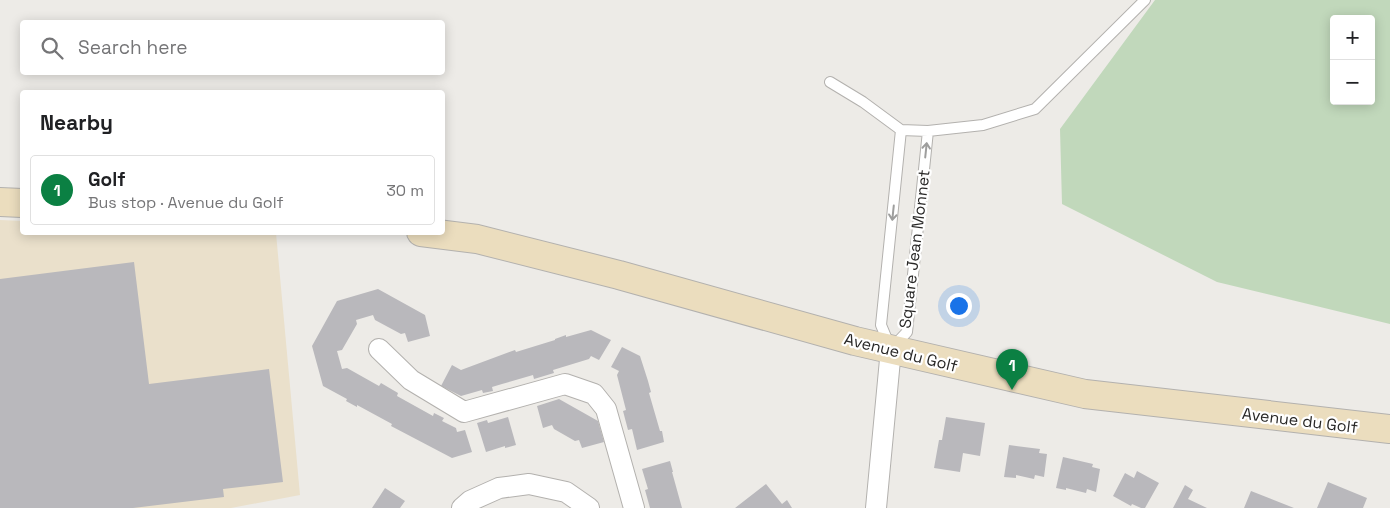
<!DOCTYPE html>
<html lang="en">
<head>
<meta charset="utf-8">
<style>
  :root { --surface:#fff; --page:#f6f6f6; --text:#202124; --muted:#757577; --line:#e0e0e0; --accent:#0b8043 }
  body { margin:0; font-family:"Space Grotesk",sans-serif; background:var(--page); color:var(--text) }
  .controls { position:absolute; right:15px; top:15px; display:grid; overflow:hidden; border-radius:5px; box-shadow:0 2px 12px #0003 }
  .controls button { width:45px; height:45px; display:grid; place-items:center; padding:0; border:0; border-bottom:1px solid var(--line); background:var(--surface); color:var(--text); font:25px sans-serif }
  .you { position:absolute; left:958px; top:305px; width:18px; height:18px; margin:-12px; border:4px solid #fff; border-radius:50%; background:#1a73e8; box-shadow:0 0 0 8px #1a73e833 }
  .badge { display:grid; place-items:center; width:32px; height:32px; border-radius:50%; background:var(--accent); color:#fff; font-size:16px; font-weight:700 }
  .pin { position:absolute; translate:-50% -41px; filter:drop-shadow(0 1px 2px #0008) }
  .pin::after { content:''; position:absolute; top:26px; width:18px; height:15px; background:inherit; clip-path:polygon(0 0,100% 0,50% 100%) }
  .list { margin:0; padding:0; list-style:none }
  h2 { display:flex; justify-content:space-between; align-items:center; height:65px; margin:0; padding:0 20px; font-size:21px }
  h2 small { font-size:16px; font-weight:400; color:var(--muted) }
  .list li { display:grid; grid-template-columns:32px 1fr auto; gap:15px; align-items:center; box-sizing:border-box; height:70px; margin:0 10px 10px; padding:0 10px; border:1px solid var(--line); border-radius:5px }
  .list b { display:block; font-size:19px; white-space:nowrap }
  .list p { margin:0; font-size:16px; white-space:nowrap; color:var(--muted) }
  .list em { font-size:16px; font-style:normal; color:var(--muted) }
  .icon { flex:none; width:28px; height:28px; fill:none; stroke:currentColor; stroke-width:2; stroke-linecap:round; stroke-linejoin:round }
  .map { position:relative; flex:none; width:1390px; height:508px; overflow:hidden }
  .search { position:absolute; background:var(--surface); box-shadow:0 2px 12px #0003; left:20px; top:20px; width:425px; height:55px; display:flex; align-items:center; gap:12px; box-sizing:border-box; padding:0 18px; border-radius:5px; color:var(--muted); font-size:19px }
  .panel { position:absolute; background:var(--surface); box-shadow:0 2px 12px #0003; left:20px; top:90px; width:425px; height:145px; border-radius:5px }
  .map>svg:first-child { display:block }
</style>
</head>
<body>
<div class="map">
<svg width="1390" height="508" viewBox="0 0 1390 508">
  <rect width="100%" height="100%" fill="#edebe7"/>
  <!-- commercial -->
  <path fill="#eae0cb" d="M0,220L22,221V232L276,233L300,495L231,508H0Z"/>
  <!-- green -->
  <path fill="#c1d8bb" fill-rule="evenodd" d="M1155,0H1390V324L1217,282L1062,204L1060,129ZM1334,19H1371V101H1334Z"/>
  <!-- building -->
  <path fill="#b9b8bc" d="M134,262L149,384L269,369L283,482L223,489L224,497L133,508H0V279Z
    M378,289L425,315L430,336L408,342L405,333L401,334L375,320L373,315L356,320L357,324L342,350L337,351L342,369L347,368L379,386L381,383L398,393L397,396L433,416L434,413L444,418L442,421L456,428L457,432L465,430L472,452L452,458L391,426L392,424L357,405V407L346,401L347,399L323,386L312,346L337,301Z
    M591,330L611,340L599,360L591,356L589,359L553,370L554,373L534,379L533,375L502,384L492,387L493,391L483,393L482,390L461,396L441,386L452,365L461,370L515,350L516,352L555,340V339L566,335V337Z
    M622,347L640,356L648,381L651,392L649,393L660,431H662L664,442L637,450L632,429L628,430L623,411L626,410L617,375L619,371L611,367Z
    M559,399L598,421L604,442L582,448L579,440L575,441L554,429L552,425L543,428L537,406Z
    M508,417L516,445L505,448V446L486,452L477,423L487,420L488,423Z
    M946,417L985,423L980,456L963,453L960,472L934,468L939,440H942Z
    M1009,445L1040,449L1039,453L1047,454L1044,477L1035,475L1034,479L1016,475V478L1004,477Z
    M1063,457L1093,464L1092,467L1100,469L1096,492L1087,489L1086,493L1066,488V490L1056,488Z
    M670,461L673,472H672L682,508H650L645,490L648,489L642,469Z
    M1137,471L1159,483L1145,508H1141L1132,504L1131,506L1113,496L1125,473L1134,478Z
    M1328,482L1367,498L1363,508H1317Z
    M766,484L782,504L787,500L792,508H735Z
    M1185,485L1193,490L1188,499L1207,508H1173Z
    M385,488L405,501L400,508H372Z
    M1251,491L1294,508H1244Z"/>
  <g fill="none" stroke-linecap="round" stroke-linejoin="round">
    <!-- service casing -->
    <g stroke="#b3b1ae" stroke-width="12">
      <path id="service" d="M830,82L863,102L901,130L928,131L983,125L1035,109L1145,0
        M901,130L881,325L891,349L907,332L928,131"/>
    </g>
    <!-- minor casing -->
    <g stroke="#b3b1ae" stroke-width="22">
      <path id="minor" d="M379,349L411,380L464,412L565,384L594,394L606,409L634,508
        M462,508L470,501L499,488L529,484L566,492L589,508
        M876,508L891,349"/>
    </g>
    <!-- secondary casing -->
    <g stroke="#b3b1ae" stroke-width="30">
      <path id="secondary" d="M0,202L22,203
        M421,232L477,239L619,275L855,341L1085,394L1390,429"/>
    </g>
    <!-- service -->
    <use href="#service" stroke="#fff" stroke-width="10"/>
    <!-- minor -->
    <use href="#minor" stroke="#fff" stroke-width="20"/>
    <!-- secondary -->
    <use href="#secondary" stroke="#ebddbe" stroke-width="28"/>
  </g>
  <!-- one-way arrows -->
  <defs><path id="oneway-shaft" d="M-6 0H5M1.5-3L5.5 0L1.5 3" fill="none" stroke-width="1.6" stroke-linecap="round" stroke-linejoin="round" transform="scale(1.25)"/></defs>
  <g stroke="#9e9e9d">
    <use href="#oneway-shaft" transform="translate(926 150) rotate(-84)"/>
    <use href="#oneway-shaft" transform="translate(893 213) rotate(96)"/>
  </g>
  <g text-anchor="middle" stroke-width="4.5" stroke-linejoin="round" paint-order="stroke">
    <!-- street labels -->
    <g font-size="16" fill="#282726" stroke="#fff">
      <text transform="translate(914 249) rotate(-83)" y="6">Square Jean Monnet</text>
      <text transform="translate(901 352) rotate(14)" y="6">Avenue du Golf</text>
      <text transform="translate(1300 420) rotate(7)" y="6">Avenue du Golf</text>
    </g>
  </g>
</svg>
<div class="controls">
<button>+</button>
<button>−</button>
</div>
<div class="you"></div>
<div class="pin badge" style="left:1012px;top:390px">1</div>
<div class="search"><svg class="icon" aria-label="search" viewBox="0 0 24 24"><circle cx="10" cy="10" r="6"/><path d="M15 15l6 6"/></svg>Search here</div>
<section class="panel">
<h2>Nearby<small></small></h2>
<ul class="list">
<li><span class="badge">1</span><div><b>Golf</b><p>Bus stop · Avenue du Golf</p></div><em>30 m</em></li>
</ul>
</section>
</div>
</body>
</html>
